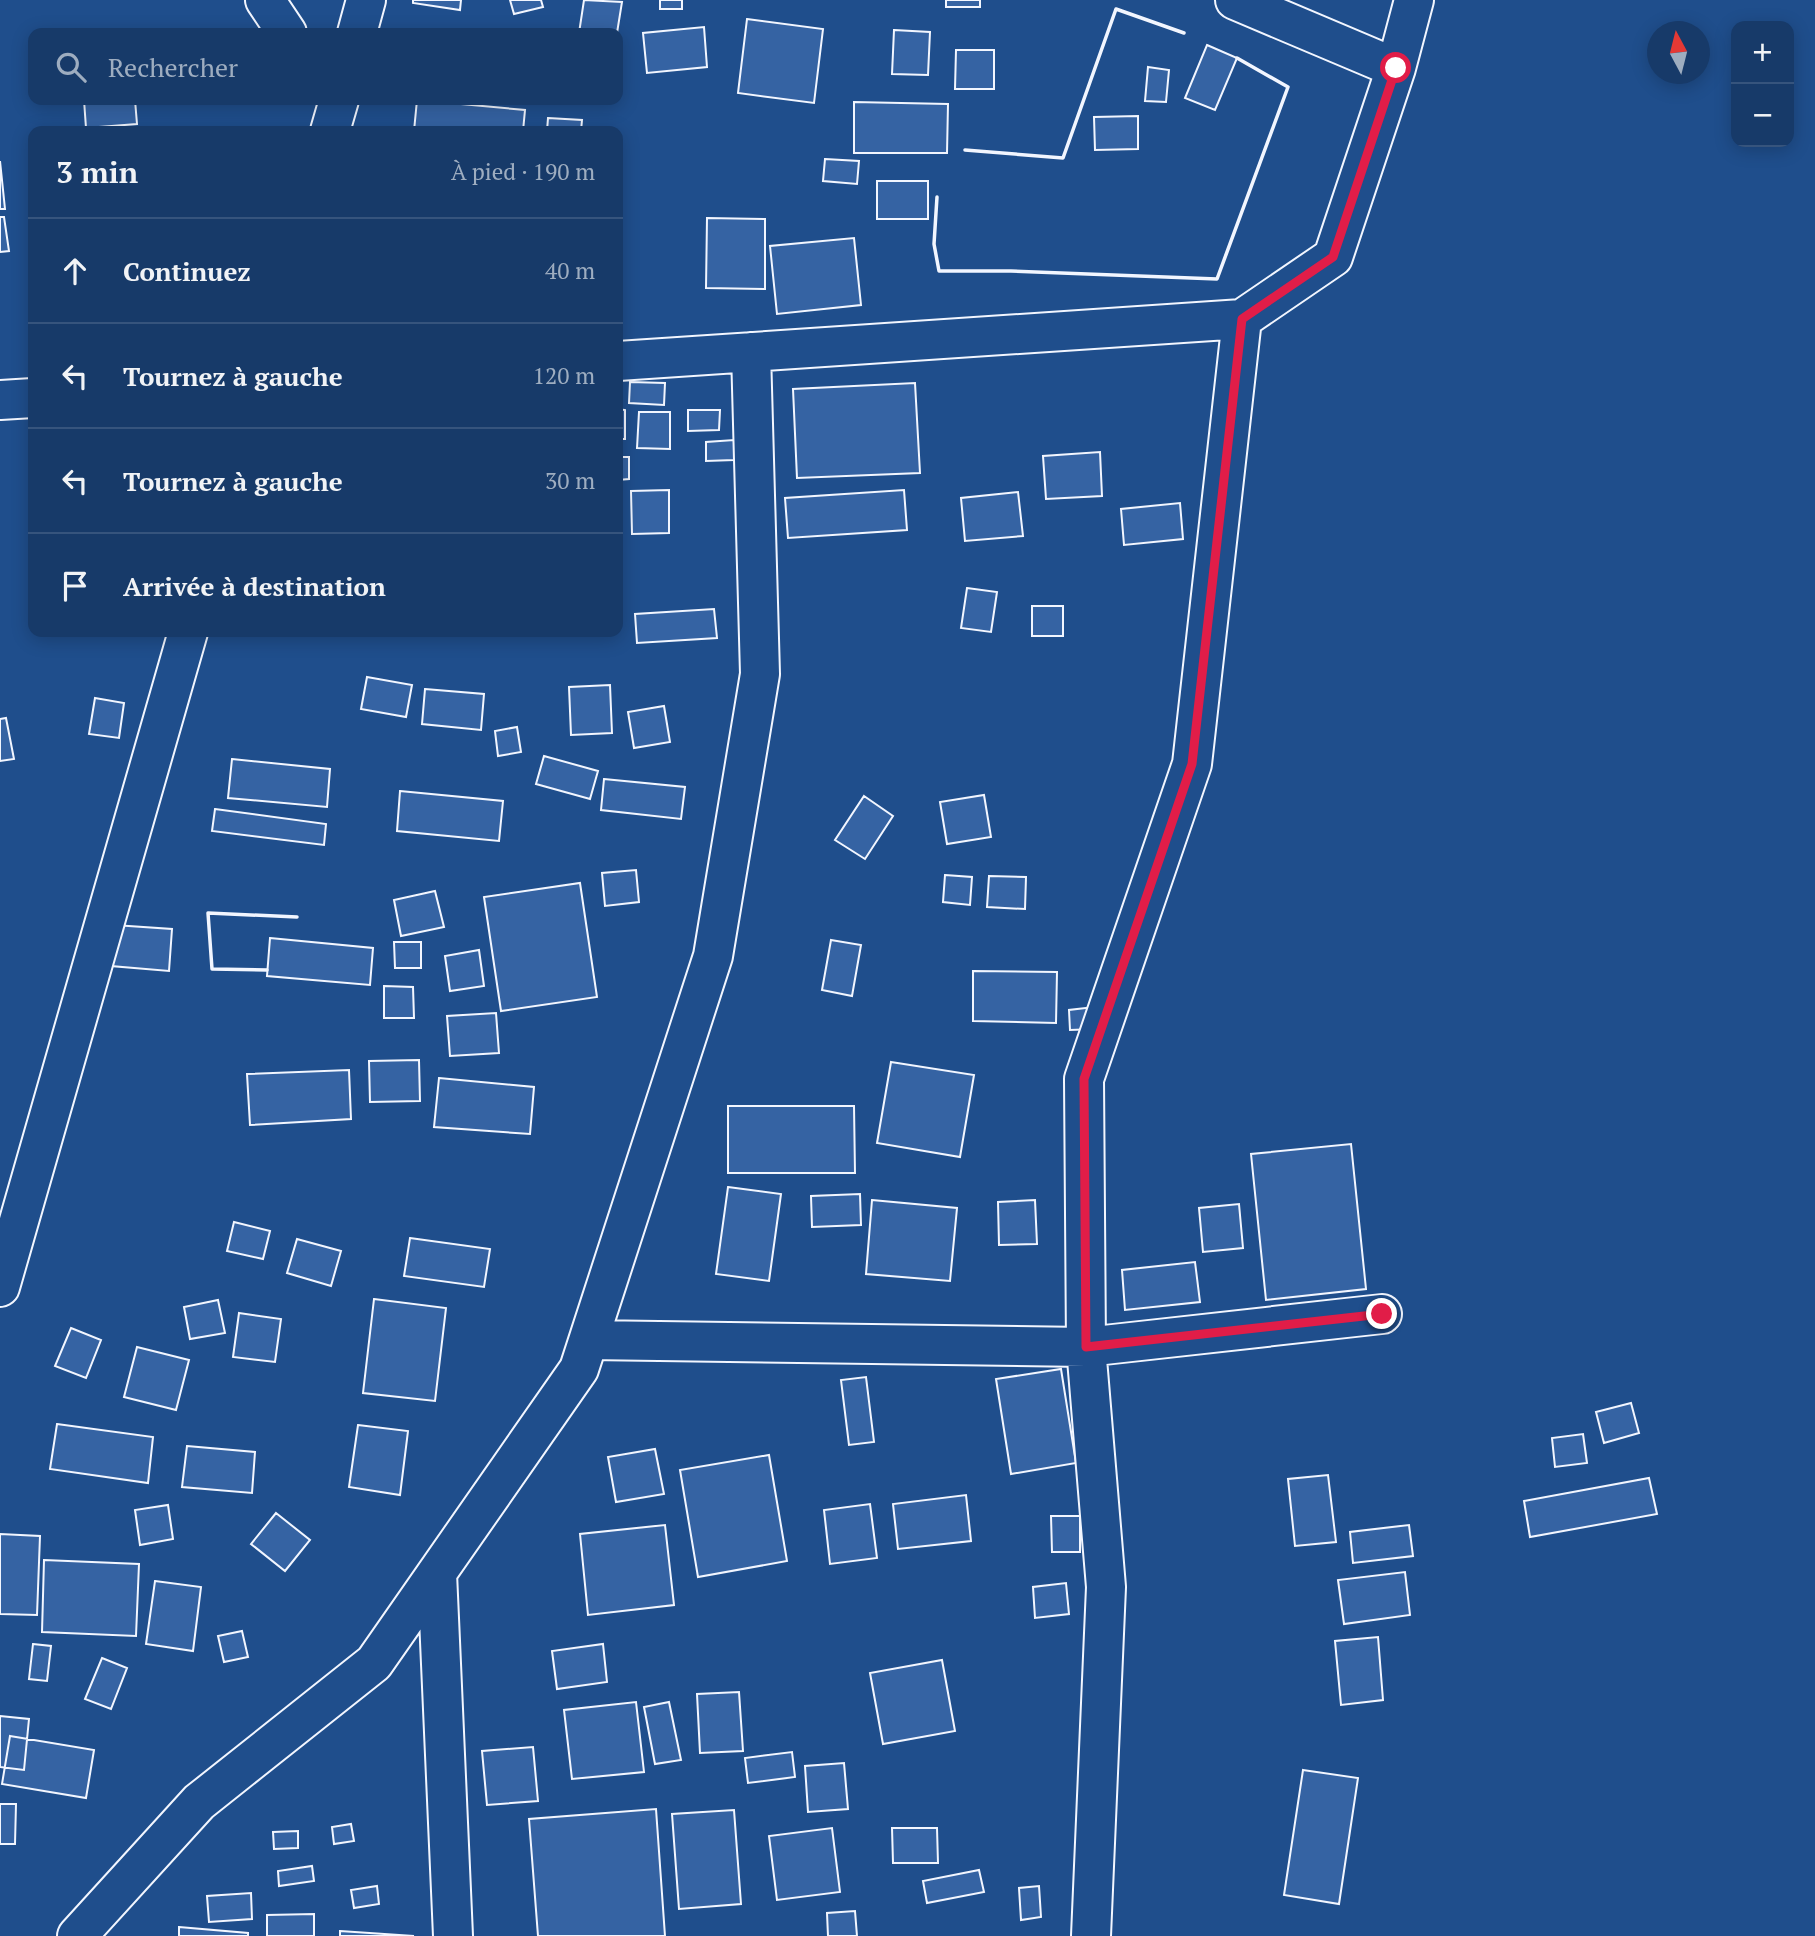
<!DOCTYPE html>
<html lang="fr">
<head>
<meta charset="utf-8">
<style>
  :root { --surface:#173a69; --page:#244571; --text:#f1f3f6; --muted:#9eadc0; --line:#36547d }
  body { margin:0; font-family:"PT Serif",serif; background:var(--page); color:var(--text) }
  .controls { position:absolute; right:21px; top:21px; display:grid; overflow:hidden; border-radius:14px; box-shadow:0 4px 18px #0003 }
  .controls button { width:63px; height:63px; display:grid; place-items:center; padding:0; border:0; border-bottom:2px solid var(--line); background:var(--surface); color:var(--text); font:35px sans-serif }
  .compass { position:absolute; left:1647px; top:21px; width:63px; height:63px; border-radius:50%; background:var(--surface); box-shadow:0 4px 18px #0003; rotate:353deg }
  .stop { position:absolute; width:21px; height:21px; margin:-16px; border:5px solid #e11d48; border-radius:50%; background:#fff }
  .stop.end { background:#e11d48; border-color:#fff; box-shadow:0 2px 7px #0008 }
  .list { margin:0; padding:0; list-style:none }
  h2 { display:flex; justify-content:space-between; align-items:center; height:91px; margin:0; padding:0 28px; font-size:30px }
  h2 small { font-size:23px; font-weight:400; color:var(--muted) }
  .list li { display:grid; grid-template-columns:46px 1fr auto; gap:21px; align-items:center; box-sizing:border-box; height:105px; padding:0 28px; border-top:2px solid var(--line) }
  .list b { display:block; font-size:26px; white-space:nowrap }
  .list em { font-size:23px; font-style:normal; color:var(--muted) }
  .icon { flex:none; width:38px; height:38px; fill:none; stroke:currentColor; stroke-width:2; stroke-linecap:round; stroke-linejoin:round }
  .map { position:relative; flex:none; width:1815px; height:1936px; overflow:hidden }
  .search { position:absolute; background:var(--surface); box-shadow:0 4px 18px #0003; left:28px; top:28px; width:595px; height:77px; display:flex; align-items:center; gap:18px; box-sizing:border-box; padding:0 24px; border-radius:14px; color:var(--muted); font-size:26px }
  .panel { position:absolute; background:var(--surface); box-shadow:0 4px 18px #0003; left:28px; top:126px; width:595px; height:511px; border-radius:14px }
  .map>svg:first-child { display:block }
</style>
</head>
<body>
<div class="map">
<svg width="1815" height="1936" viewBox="0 0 1815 1936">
  <rect width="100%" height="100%" fill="#1f4e8c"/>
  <!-- building -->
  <path fill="#3563a3" stroke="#f2f6ff" stroke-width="2" d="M413,0H461L460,10L413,3Z
    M510,0H541L543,7L514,14Z
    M584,0L622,2L617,33H579Z
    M660,0H682V9H660Z
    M946,0H980V7H946Z
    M747,19L823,29L814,103L738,93Z
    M704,27L707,67L647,73L643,33Z
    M894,30L930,32L928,75L892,74Z
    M1207,45L1237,58L1215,110L1185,98Z
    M956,50H994V89H955Z
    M1148,67L1169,70L1166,102L1145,101Z
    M84,100H135L137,124L86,128Z
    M417,100L525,110L523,131H414Z
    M854,102L948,104L947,153H854Z
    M1138,116V149L1095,150L1094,117Z
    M548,118L582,120L581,131H547Z
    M825,159L859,161L857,184L823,181Z
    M0,161L5,209H0Z
    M877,181H928V219H877Z
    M0,217H4L9,251L0,252Z
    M707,218L765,219V289L706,288Z
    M854,238L861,305L777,314L770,246Z
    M630,382L665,383L664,405L629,403Z
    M915,383L920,473L797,478L793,389Z
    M618,409L625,410V439H618Z
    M688,410H720L719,430L688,431Z
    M639,412H670V449L637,448Z
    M734,440V460L706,461V442Z
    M1100,452L1102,496L1046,499L1043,456Z
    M618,457H629V479L618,480Z
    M669,490V533L632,534L631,491Z
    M904,490L907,530L788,538L785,498Z
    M1018,492L1023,536L965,541L961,498Z
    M1180,503L1183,539L1124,545L1121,509Z
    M967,588L997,592L991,632L961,628Z
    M1032,606H1063V636H1032Z
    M714,609L717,638L637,643L635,614Z
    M367,677L412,685L406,717L361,709Z
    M610,685L612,733L571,735L569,687Z
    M425,689L484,694L481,730L422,724Z
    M95,698L124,703L119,738L89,734Z
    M664,706L670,742L634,748L628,712Z
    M6,718L14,759L0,761V719Z
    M517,727L521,752L498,756L495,731Z
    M544,756L598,771L590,799L536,784Z
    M232,759L330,769L327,807L228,798Z
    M604,779L685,787L681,819L601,810Z
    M400,791L503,801L499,841L397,831Z
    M984,795L991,837L947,844L940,802Z
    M864,796L893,816L865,859L835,840Z
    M215,809L326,824L324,845L212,831Z
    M636,870L639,902L605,906L602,873Z
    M945,875L972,877L970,905L943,902Z
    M989,876L1026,877L1025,909L987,907Z
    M580,883L597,997L501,1011L484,897Z
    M435,891L444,927L401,936L394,900Z
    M114,925L172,929L169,971L111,966Z
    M270,938L373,948L370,985L267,976Z
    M831,940L861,945L852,996L822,990Z
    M394,942H421V968H395Z
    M479,950L484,986L450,991L445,956Z
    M973,971L1057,972L1056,1023L973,1021Z
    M384,986L413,987L414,1018H384Z
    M1094,1007L1096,1029L1070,1030L1069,1010Z
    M496,1013L499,1053L450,1056L447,1016Z
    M419,1060L420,1101L370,1102L369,1061Z
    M891,1062L974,1075L960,1157L877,1143Z
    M349,1070L351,1119L250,1125L247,1074Z
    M439,1078L534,1087L530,1134L434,1127Z
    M728,1106H854L855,1173H728Z
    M1351,1144L1366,1289L1266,1300L1251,1154Z
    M728,1187L781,1194L769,1281L716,1274Z
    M860,1194L861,1225L812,1227L811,1196Z
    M872,1200L957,1208L950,1281L866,1274Z
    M1035,1200L1037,1244L999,1245L998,1202Z
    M1239,1204L1243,1248L1203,1252L1199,1208Z
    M234,1222L270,1231L263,1259L227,1251Z
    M410,1238L490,1249L484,1287L404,1276Z
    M297,1239L341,1251L331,1286L287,1273Z
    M1195,1262L1200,1302L1125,1310L1122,1270Z
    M374,1299L446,1308L435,1401L363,1393Z
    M218,1300L225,1333L190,1339L184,1307Z
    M239,1313L281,1319L275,1362L233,1357Z
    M71,1328L101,1340L86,1378L55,1366Z
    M137,1347L189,1360L176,1410L124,1397Z
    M1061,1369L1076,1463L1011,1474L996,1379Z
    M866,1377L874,1442L849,1445L841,1380Z
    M1631,1403L1639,1433L1604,1443L1596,1412Z
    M57,1424L153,1437L148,1483L50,1469Z
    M358,1425L408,1431L400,1495L349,1487Z
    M1583,1434L1587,1463L1555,1467L1552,1438Z
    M187,1446L255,1452L252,1493L182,1487Z
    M655,1449L664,1494L616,1502L608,1457Z
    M769,1455L787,1561L698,1577L680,1470Z
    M1328,1475L1336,1542L1295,1546L1288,1479Z
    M1649,1478L1657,1514L1530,1537L1524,1501Z
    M966,1495L971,1541L898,1549L893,1504Z
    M870,1504L877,1558L830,1564L824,1510Z
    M168,1505L173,1539L140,1545L135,1510Z
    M276,1513L310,1540L285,1571L251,1544Z
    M1051,1516H1080V1552H1052Z
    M665,1525L674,1605L588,1615L580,1534Z
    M1409,1525L1413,1556L1353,1563L1350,1532Z
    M0,1534L40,1536L37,1615L0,1614Z
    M44,1560L139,1564L136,1636L42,1632Z
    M1405,1572L1410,1615L1344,1624L1338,1580Z
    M155,1581L201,1587L193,1651L146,1644Z
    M1066,1583L1069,1614L1035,1618L1033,1587Z
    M242,1631L248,1657L224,1662L218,1636Z
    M1378,1637L1383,1700L1341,1705L1335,1641Z
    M33,1644L51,1646L47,1681L29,1679Z
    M603,1644L607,1682L557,1689L552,1651Z
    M102,1658L127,1668L111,1709L85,1699Z
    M942,1660L955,1731L883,1744L870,1673Z
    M739,1692L743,1751L700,1753L697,1694Z
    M636,1702L644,1772L572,1779L564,1710Z
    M669,1702L681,1760L655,1764L644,1707Z
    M0,1716L29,1719L24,1770L0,1767Z
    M10,1736L94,1750L86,1798L2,1784Z
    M533,1747L538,1801L487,1805L482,1751Z
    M792,1752L795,1777L748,1783L745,1758Z
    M844,1763L848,1809L808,1812L805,1766Z
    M1303,1770L1358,1778L1339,1904L1284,1895Z
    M0,1804H16L15,1844H0Z
    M656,1809L665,1936H538L529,1819Z
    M734,1810L741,1904L679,1909L672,1814Z
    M351,1824L354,1841L334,1844L332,1827Z
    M832,1828L840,1892L777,1900L769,1836Z
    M892,1828H937L938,1863H893Z
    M298,1831V1848L274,1849L273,1832Z
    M312,1866L314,1881L279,1886L278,1871Z
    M979,1870L984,1892L927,1903L923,1881Z
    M377,1886L379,1904L354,1908L351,1890Z
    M1039,1886L1041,1917L1021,1920L1019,1888Z
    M251,1893L252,1919L209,1922L207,1896Z
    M855,1911L857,1936H828L827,1913Z
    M314,1914V1936H267V1915Z
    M179,1927L248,1933V1936H179Z
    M340,1931L414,1936H340Z"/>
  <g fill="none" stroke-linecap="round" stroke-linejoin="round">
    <!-- street casing -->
    <g stroke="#f2f6ff" stroke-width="42">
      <path id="street" d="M265,0L287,33
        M1235,0L1396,68
        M357,33L366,0
        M330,131L339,100
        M618,361L1242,319L1333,257L1396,68L1414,0
        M0,400L33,398
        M0,1287L188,632
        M589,1340L1086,1347L1382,1314
        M437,1573L453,1936
        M77,1936L199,1802L374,1663L579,1369L713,956L760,674L751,352
        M1091,1936L1106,1587L1086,1347L1084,1079L1192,764L1242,319"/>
    </g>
    <!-- street -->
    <use href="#street" stroke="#1f4e8c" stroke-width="38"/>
    <!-- wall -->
    <path stroke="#f2f6ff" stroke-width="3.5" d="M965,150L1063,158L1116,9L1184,33
      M937,197L934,244L939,271H1011L1217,279L1288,87L1237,58
      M267,970L212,969L208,913L297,917"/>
  </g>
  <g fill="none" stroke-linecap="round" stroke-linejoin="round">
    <!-- route -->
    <path stroke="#e11d48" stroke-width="9" d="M1382,1314L1086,1347L1084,1079L1192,764L1242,319L1333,257L1396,68"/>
  </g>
</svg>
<div class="controls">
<button>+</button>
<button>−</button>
</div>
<svg class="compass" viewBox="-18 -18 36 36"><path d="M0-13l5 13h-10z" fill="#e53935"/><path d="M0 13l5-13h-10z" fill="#9eadc0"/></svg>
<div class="stop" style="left:1396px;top:68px"></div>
<div class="stop end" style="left:1382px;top:1314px"></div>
<div class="search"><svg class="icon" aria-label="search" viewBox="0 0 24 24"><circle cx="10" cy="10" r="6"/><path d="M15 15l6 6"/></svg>Rechercher</div>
<section class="panel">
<h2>3 min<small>À pied · 190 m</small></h2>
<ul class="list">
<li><svg class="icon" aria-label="ahead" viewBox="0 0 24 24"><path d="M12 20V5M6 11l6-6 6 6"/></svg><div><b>Continuez</b></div><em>40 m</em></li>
<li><svg class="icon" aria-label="left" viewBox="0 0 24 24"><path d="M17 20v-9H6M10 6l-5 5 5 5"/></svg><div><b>Tournez à gauche</b></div><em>120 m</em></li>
<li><svg class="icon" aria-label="left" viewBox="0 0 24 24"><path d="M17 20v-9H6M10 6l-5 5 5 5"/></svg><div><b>Tournez à gauche</b></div><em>30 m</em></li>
<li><svg class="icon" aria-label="arrive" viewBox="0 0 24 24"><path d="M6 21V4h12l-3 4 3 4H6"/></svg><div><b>Arrivée à destination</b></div></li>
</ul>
</section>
</div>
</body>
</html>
